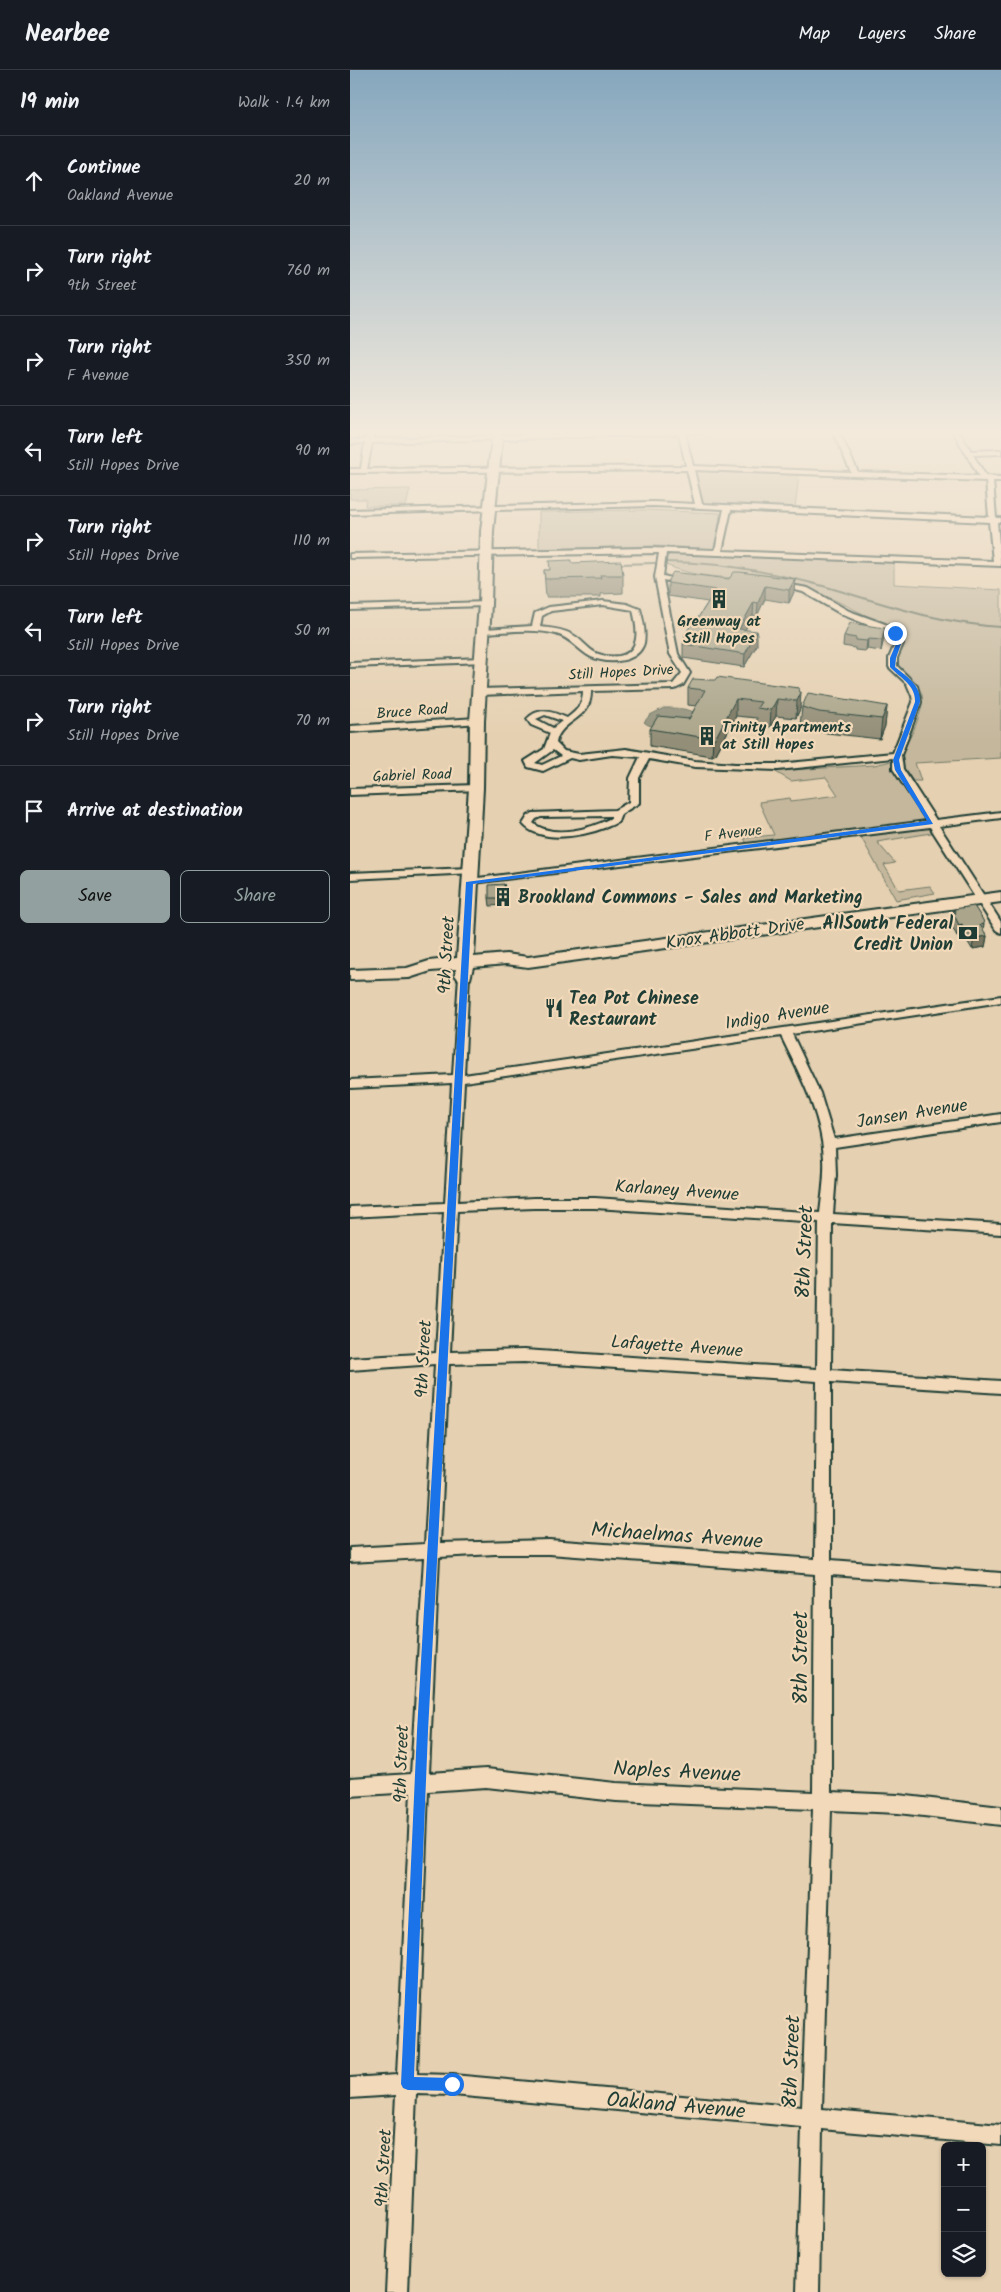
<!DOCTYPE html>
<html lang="en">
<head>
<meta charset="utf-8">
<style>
  :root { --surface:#171b24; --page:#20242c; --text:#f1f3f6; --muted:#9ea1a6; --line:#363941; --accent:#92a19f }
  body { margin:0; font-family:Kalam,sans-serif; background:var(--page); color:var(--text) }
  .controls { position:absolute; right:15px; bottom:15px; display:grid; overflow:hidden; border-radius:8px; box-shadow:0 1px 4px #0004 }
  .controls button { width:45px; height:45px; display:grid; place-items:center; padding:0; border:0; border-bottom:1px solid var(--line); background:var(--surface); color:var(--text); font:25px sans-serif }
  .stop { position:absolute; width:15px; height:15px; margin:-11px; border:4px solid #1a73e8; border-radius:50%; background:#fff }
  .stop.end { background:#1a73e8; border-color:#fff; box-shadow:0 1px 5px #0008 }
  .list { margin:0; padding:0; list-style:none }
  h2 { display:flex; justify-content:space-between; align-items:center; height:65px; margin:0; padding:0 20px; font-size:21px }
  h2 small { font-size:16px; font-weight:400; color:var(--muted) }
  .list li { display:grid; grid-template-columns:32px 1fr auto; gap:15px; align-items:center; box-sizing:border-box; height:90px; padding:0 20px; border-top:1px solid var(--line) }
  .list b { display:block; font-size:19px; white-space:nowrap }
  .list p { margin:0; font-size:16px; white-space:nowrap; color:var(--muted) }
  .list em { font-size:16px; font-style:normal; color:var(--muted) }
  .actions { display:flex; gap:10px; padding:15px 20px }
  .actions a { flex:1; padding:11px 0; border:1px solid var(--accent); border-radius:8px; text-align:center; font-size:18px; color:var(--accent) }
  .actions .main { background:var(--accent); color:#111 }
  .icon { flex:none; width:28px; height:28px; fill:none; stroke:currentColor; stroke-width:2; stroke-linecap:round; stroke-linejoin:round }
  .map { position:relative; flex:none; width:651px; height:2222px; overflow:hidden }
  header { display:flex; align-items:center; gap:30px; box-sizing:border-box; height:70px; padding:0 25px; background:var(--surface); border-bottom:1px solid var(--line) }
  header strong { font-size:24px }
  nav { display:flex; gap:28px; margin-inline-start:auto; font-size:18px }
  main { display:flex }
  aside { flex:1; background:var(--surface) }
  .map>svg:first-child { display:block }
</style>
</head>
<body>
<header>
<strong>Nearbee</strong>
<nav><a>Map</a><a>Layers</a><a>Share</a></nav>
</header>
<main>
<aside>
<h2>19 min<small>Walk · 1.4 km</small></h2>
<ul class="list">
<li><svg class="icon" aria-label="ahead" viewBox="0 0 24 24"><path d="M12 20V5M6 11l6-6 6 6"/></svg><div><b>Continue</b><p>Oakland Avenue</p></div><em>20 m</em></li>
<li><svg class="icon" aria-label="right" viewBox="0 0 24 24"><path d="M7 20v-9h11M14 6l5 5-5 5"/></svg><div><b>Turn right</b><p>9th Street</p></div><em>760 m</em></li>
<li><svg class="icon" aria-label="right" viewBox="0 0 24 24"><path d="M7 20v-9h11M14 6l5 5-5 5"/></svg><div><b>Turn right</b><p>F Avenue</p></div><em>350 m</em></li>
<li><svg class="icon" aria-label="left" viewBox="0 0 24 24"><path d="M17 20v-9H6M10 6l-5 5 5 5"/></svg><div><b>Turn left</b><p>Still Hopes Drive</p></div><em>90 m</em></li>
<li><svg class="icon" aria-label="right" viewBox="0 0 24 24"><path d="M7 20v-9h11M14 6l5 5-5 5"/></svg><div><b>Turn right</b><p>Still Hopes Drive</p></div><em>110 m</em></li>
<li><svg class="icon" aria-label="left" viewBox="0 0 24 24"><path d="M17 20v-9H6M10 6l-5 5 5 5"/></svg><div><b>Turn left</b><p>Still Hopes Drive</p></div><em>50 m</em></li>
<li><svg class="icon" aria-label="right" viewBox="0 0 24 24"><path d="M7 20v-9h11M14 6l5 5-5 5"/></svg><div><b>Turn right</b><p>Still Hopes Drive</p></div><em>70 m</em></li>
<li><svg class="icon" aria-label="arrive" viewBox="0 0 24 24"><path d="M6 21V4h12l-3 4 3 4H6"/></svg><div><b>Arrive at destination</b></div></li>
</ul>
<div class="actions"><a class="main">Save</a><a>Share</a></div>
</aside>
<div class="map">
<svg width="651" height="2222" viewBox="0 0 651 2222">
  <rect width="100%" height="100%" fill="#e5d0b1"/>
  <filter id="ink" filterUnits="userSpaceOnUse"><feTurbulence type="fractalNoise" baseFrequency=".02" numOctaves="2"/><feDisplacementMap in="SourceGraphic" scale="10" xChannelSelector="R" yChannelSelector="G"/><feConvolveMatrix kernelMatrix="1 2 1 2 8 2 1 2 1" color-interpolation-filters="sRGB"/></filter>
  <g filter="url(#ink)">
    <!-- green -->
    <path fill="#c4b79c" stroke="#727a68" d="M343,401L449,405L445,438L351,434Z
      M60,419L56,436H15L16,429H0V420Z
      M294,440L370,443L367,479L305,476L189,479V442Z
      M320,484L544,492V514L651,520V688L565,693L571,711H563L550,692L551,685C558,672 576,638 572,625C569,613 555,603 546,595L554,570L545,560C512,544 471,520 436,513C396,505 355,512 316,495V488Z
      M546,690L587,762L527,772L545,793L534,795L549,820L580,816L585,823L546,830L508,762L398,776L394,768L424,765L409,732L440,728L441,731L488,725L476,707L441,711L424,701L524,695Z"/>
    <!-- water -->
    <path fill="#94937e" stroke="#657160" d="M314,638C325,638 334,638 344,642V648C331,651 305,663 294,652L300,645Z"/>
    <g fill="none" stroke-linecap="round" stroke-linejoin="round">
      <!-- stream -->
      <path stroke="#657160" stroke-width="2" d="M316,492C370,492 422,502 473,516C533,533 589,554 651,557
        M269,494L305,493"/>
      <!-- minor casing -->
      <g stroke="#1f3d34" stroke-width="4">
        <path id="minor" d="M18,360H24L23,369L327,360H390L387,362L335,363L343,396L501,402L482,360H488L508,402L629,406L602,360H608L621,381L651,380V384L623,385L636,406L651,407V411H643L646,448H651V452H647L651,496L316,483L313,506L338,512L334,514L313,510L328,584L340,603L333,615L325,619L241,621C242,651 210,649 206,673L214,681L229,684L276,679L345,691L385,694H428L543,683L563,632L562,626L557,614L539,597V588L545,574L541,564L493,545L453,522L425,515L429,513L458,518L499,541L535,554L548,561L553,574L547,588V596L567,616L571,632L551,685L553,699L586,750L651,742V748L589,756L651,852V863L646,860L580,757L116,814V810L120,809L577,751L543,699V688L428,700L345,697L299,689L289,708V733L271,744L268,752C245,764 193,777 173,754L178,746L183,743L265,740L279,732L280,708L290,687L262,685L229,690L220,688L193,701L178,697L175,691L194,679L200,663L181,655L177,649C189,636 203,642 217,648C228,640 233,634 233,621L130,625L126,622L130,619L323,614L332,603L320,584L305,507L309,483L0,488V484L298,478L365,480L374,439L303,436L0,444V440L303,432L345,434L337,400L0,403V399H11L15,373L0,374V370H16ZM329,364L336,396L17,399L22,373ZM344,400L636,411L639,447L352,434ZM381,440L639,452L643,491L372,481ZM195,645L212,651L203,658L186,649ZM203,680L211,686L192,695L185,693ZM261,746V748C241,759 202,769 183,753L186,749L191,747Z
          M253,531L277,534L290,539C293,549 296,562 294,573C288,594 257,594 241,587C228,580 221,568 206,564C183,558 158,562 134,563L130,561L134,559L182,556L185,543L199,537ZM253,535L283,540C287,557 292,582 269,586C261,587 253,586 246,583C236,578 231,568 221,564C212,559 200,558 190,557L192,546L201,541Z
          M138,532L139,534L135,536L0,540V536Z
          M132,588H135V592L0,597V593Z
          M127,648L131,651L130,653L0,662V656Z
          M126,715L131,718L129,720L0,725V719Z
          M120,798L125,801L124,803L0,809V803Z
          M114,902L119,905L114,1005L651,926V932L442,964L470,1023L484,1069L651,1044V1052L485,1077L486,1105L483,1144L651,1154V1164L482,1153L481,1300L651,1311V1323L481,1312V1490L651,1503V1517L481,1505V1722L548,1725L651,1737V1755L548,1743L481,1740L472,2039L651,2055V2075L472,2059L469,2222H447L452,2057L103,2025L66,2024L58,2222H36L46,2025L0,2028V2008L47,2005L61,1722L0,1726V1708L61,1704L74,1488L0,1492V1478L75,1474L85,1294L0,1300V1288L86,1283L94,1142L0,1147V1137L95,1133L102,1013L0,1018V1010L103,1005L109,905ZM431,966C450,1005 472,1045 474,1089C475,1107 472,1125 470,1143L245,1128H184L108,1132L114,1012ZM184,1138H245L469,1152L467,1299L174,1280L100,1282L107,1141ZM174,1292L467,1311L465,1489L199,1470L90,1473L99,1294ZM145,1484H199L465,1504L463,1722L266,1713L136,1699L79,1703L89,1487ZM136,1717L266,1731L463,1739L452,2037L103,2005L67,2004L78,1721Z"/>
      </g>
      <!-- primary casing -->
      <g stroke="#1f3d34" stroke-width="4">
        <path id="primary" d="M143,360H153L143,461L141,534L134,651L133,718L124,887L156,884L178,887L651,822V832L178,897L156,894L123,897L120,909H108L105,905L106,899L81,901L59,908L0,910V900L57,898L79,891L107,888L119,718L120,651L129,534L131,461Z"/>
      </g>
      <!-- minor -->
      <use href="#minor" fill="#f2d9b9" fill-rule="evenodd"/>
      <!-- primary -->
      <use href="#primary" fill="#f2d9b9" fill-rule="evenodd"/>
    </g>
    <!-- wall -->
    <path fill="#938e78" stroke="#1f3d34" d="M194,500L273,505V523L251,524V527H196Z
      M445,509L444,522L439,533L415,529L407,546L403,545L395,560L407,575L394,597L333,588V574L334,572L335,565L346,551L358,532L318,526V510Z
      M494,566L534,568L531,581L517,579L516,581L505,580V578L493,576Z
      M338,618H449L450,639L446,648L426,646L420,657L406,655L407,648L386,646L366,684L362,686L300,676V659L339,649L346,636L338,635Z
      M537,636L535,656L530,669L468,662L450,656L452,637Z
      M155,822V835L140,836L139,828Z
      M604,839L634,854L633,860L637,866L635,877L622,879L616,869H612L610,865L607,866L601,855Z"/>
    <!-- shaded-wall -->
    <path fill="#787461" stroke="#1f3d34" d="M445,509L444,522L439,533V520Z
      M415,516V529L407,546L408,533Z
      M404,532L403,545L388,572L389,559Z
      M535,558L534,568L531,581L532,570Z
      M407,561V575L394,597L395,584Z
      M518,569L517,579L516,581L517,571Z
      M451,622L450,639L446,648L447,631Z
      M386,629V646L366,684L362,686L363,669Z
      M427,629L426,646L420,657L421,640Z
      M537,636L535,656L530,669L532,649Z
      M154,814L155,822V835L154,828Z
      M612,854L610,865L607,866L609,855Z
      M618,857L616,869H612L614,858Z
      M637,866L635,877L622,879L624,868Z"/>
    <!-- building -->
    <path fill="#aba58b" stroke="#1f3d34" d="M221,490V493L271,491L273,505H250L251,508L195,509L194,500H200L199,491Z
      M323,502L379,509L384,502H390L445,509L439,520L415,516L408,533L404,532L389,559L407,561L395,584L333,574L338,566L335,565L343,551H346L366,520L318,513V510Z
      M500,553L535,558L532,570L518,569L517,571L506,570V568L494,566Z
      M367,607L441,617L449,618V622H451L447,631L427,629L421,640L407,638L411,632L386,629L366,667L363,669L300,659L308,646L339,649L355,620L338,618L343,609L359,610H365Z
      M458,623L537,636L532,649L469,642L452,637Z
      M154,814V828H139V815Z
      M624,836L633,850L634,854L630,855L637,866L624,868L618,857L614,858L612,854L609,855L603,843H606L604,839Z"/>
  </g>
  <!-- sky -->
  <linearGradient id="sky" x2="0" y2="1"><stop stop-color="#86a7be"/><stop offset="0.54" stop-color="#f3eadc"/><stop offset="1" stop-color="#f3eadc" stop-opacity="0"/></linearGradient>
  <rect width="651" height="671" fill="url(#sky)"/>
  <!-- route -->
  <path fill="#1a73e8" d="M545,562L551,574L546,588L545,597C557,607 571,615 570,632L549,690L551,700L583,754L123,814L78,1661L64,2007L102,2008L107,2010L109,2014L107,2019L102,2021L58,2020L53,2018L51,2014L67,1661L116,812L577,751L545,700L543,690L565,632C566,615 550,608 540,597V588L546,574L542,563Z"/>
  <!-- icons -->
  <defs>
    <g id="building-bare" transform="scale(1.5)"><path d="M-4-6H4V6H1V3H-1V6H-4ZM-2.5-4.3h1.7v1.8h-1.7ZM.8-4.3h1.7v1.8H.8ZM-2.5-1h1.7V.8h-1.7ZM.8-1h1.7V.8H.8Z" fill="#1f3d34" stroke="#f2d9b9" stroke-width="2.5" paint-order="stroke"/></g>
    <g id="bank-bare" transform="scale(1.5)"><path d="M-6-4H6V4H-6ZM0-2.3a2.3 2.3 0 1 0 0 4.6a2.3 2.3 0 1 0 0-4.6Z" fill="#1f3d34" stroke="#f2d9b9" stroke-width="2.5" paint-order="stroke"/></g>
    <g id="restaurant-bare" transform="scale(1.5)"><path d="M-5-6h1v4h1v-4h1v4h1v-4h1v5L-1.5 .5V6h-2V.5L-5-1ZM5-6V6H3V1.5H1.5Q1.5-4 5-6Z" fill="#1f3d34" stroke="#f2d9b9" stroke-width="2.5" paint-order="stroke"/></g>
  </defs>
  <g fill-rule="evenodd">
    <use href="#building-bare" x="369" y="529"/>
    <use href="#building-bare" x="357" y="666"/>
    <use href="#building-bare" x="153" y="827"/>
    <use href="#bank-bare" x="618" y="863"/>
    <use href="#restaurant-bare" x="204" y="938"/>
  </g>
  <g text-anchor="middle" stroke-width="4.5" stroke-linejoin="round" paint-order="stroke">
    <!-- far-poi labels -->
    <g font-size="15" font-weight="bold" fill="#1f3d34" stroke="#f2d9b9">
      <text x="369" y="556">Greenway at<tspan x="369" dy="17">Still Hopes</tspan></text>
      <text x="372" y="662" text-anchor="start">Trinity Apartments<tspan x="372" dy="17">at Still Hopes</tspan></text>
    </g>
    <!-- far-street labels -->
    <g font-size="15" fill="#1f3d34" stroke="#f2d9b9">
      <text transform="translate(271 602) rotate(-3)" y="5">Still Hopes Drive</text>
      <text transform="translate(62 641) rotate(-4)" y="5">Bruce Road</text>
      <text transform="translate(62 705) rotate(-2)" y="5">Gabriel Road</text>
      <text transform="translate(383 763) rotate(-7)" y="5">F Avenue</text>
    </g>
    <!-- poi labels -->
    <g font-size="18" font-weight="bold" fill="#1f3d34" stroke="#f2d9b9" text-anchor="start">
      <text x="168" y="833">Brookland Commons - Sales and Marketing</text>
      <text x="603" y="859" text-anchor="end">AllSouth Federal<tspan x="603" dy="21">Credit Union</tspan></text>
      <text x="219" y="934">Tea Pot Chinese<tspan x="219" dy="21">Restaurant</tspan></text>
    </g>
    <!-- street labels -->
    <g font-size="18" fill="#1f3d34" stroke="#f2d9b9">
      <text transform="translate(385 863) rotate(-8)" y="6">Knox Abbott Drive</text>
      <text transform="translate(96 885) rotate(-87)" y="6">9th Street</text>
      <text transform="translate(427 945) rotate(-9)" y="6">Indigo Avenue</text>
      <text transform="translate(562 1043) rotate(-9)" y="6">Jansen Avenue</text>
      <text transform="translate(327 1120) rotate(4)" y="6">Karlaney Avenue</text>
      <text transform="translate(327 1276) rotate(4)" y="6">Lafayette Avenue</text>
      <text transform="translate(73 1289) rotate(-87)" y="6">9th Street</text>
      <text transform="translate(51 1694) rotate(-88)" y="6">9th Street</text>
      <text transform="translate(33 2098) rotate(-87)" y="6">9th Street</text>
    </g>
    <!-- near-street labels -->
    <g font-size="21" fill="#1f3d34" stroke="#f2d9b9">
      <text transform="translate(454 1182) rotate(-88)" y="7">8th Street</text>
      <text transform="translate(327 1465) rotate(4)" y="7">Michaelmas Avenue</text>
      <text transform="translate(450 1588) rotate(-90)" y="7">8th Street</text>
      <text transform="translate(327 1701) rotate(3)" y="7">Naples Avenue</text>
      <text transform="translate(441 1992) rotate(-88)" y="7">8th Street</text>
      <text transform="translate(326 2035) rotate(5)" y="7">Oakland Avenue</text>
    </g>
  </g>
</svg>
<div class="controls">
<button>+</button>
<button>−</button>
<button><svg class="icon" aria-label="layers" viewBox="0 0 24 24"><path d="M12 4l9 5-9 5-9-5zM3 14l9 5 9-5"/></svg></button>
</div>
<div class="stop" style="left:102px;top:2014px"></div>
<div class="stop end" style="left:545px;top:563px"></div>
</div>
</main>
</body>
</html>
